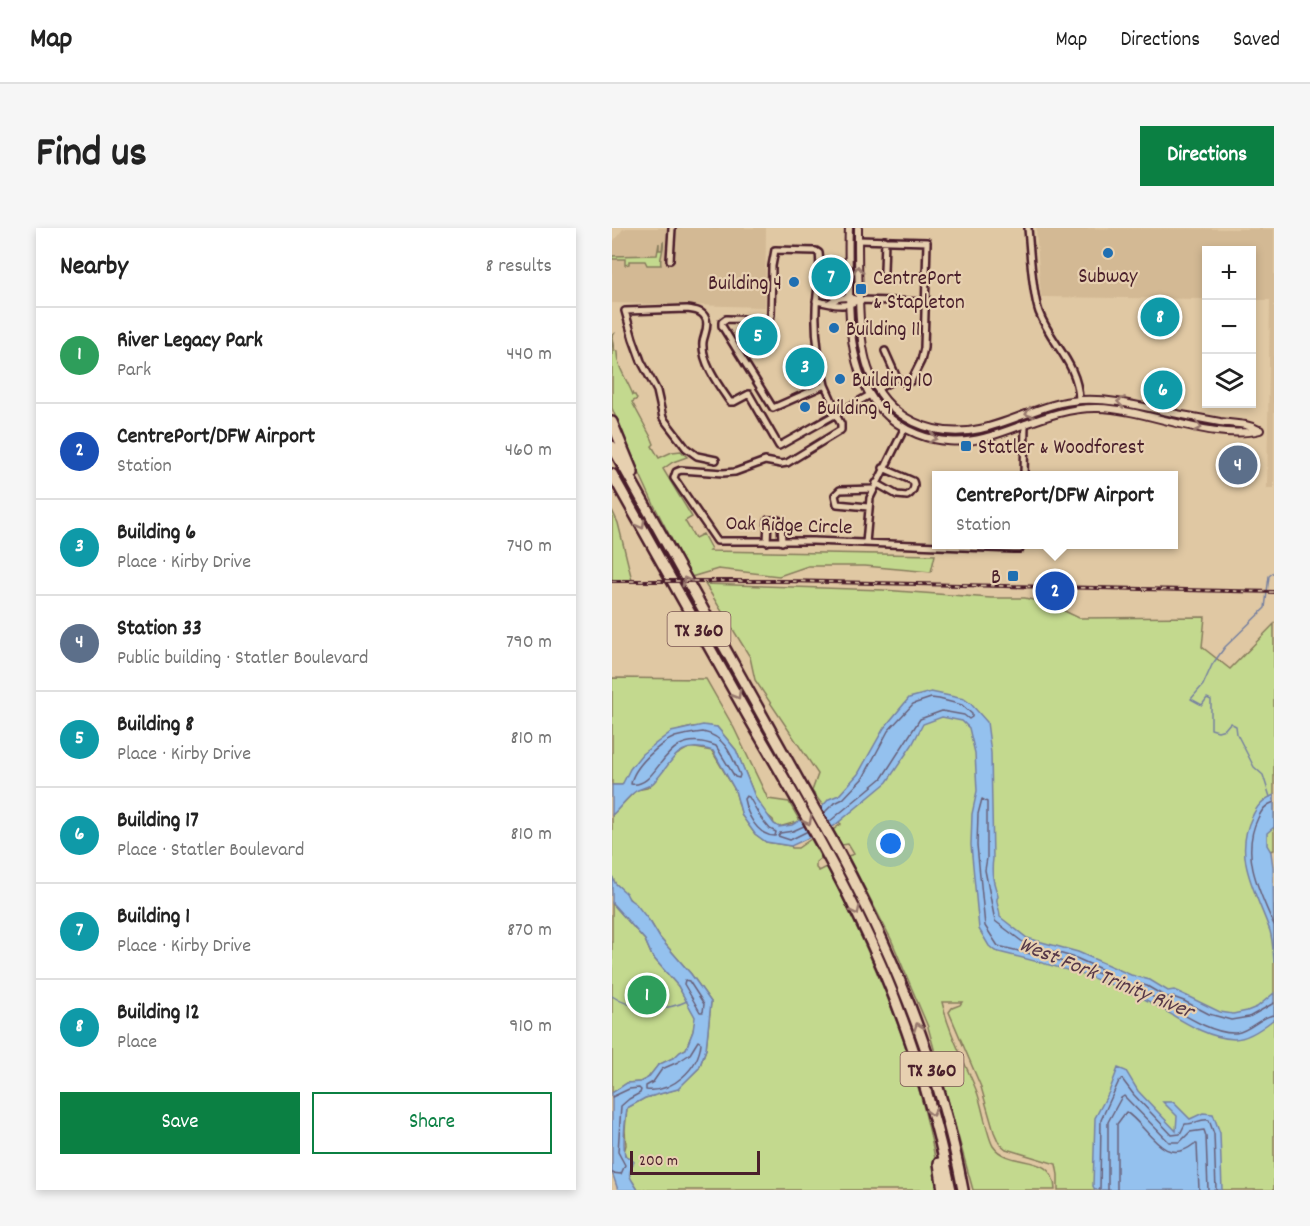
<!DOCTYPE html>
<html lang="en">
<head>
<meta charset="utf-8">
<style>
  :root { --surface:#fff; --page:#f6f6f6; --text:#222; --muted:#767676; --line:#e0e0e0; --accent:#0b8043 }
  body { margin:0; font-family:Dekko,sans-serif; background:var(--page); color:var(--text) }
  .controls { position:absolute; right:18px; top:18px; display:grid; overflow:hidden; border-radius:0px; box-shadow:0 3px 9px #0003 }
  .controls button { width:54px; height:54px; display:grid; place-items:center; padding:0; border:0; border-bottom:2px solid var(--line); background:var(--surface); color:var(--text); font:30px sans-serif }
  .scale { position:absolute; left:18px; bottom:15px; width:130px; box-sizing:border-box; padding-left:6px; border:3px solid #4a1f2b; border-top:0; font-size:16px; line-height:21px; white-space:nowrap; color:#4a1f2b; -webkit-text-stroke:4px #e7d0b0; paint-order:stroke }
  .you { position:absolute; left:279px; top:616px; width:21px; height:21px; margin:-15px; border:4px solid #fff; border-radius:50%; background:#1a73e8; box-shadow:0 0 0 9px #1a73e833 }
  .badge { display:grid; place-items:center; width:39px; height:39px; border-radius:50%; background:var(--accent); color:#fff; font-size:20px; font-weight:700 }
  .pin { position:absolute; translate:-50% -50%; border:3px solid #fff; box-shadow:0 2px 6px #0006 }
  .popup { position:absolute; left:320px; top:243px; width:246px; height:78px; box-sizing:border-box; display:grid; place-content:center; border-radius:0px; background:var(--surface); filter:drop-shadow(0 2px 4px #0005); font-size:20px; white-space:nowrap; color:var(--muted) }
  .popup b { font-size:22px; color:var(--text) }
  .popup::after { content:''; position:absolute; left:50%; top:100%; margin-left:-12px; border:12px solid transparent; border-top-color:var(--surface) }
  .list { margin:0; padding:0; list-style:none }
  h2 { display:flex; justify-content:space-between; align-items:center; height:78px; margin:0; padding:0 24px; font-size:26px }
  h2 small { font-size:20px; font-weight:400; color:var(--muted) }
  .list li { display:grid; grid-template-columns:39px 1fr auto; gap:18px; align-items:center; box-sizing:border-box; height:96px; padding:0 24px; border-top:2px solid var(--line) }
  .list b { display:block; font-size:22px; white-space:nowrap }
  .list p { margin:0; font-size:20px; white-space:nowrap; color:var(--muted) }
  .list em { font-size:20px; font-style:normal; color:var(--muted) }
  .actions { display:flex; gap:12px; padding:18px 24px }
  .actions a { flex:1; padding:14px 0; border:2px solid var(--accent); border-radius:0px; text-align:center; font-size:21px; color:var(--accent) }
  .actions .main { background:var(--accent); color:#fff }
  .icon { flex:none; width:33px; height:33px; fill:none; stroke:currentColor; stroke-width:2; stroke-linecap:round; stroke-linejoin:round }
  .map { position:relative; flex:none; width:662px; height:962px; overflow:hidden; border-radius:0px }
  header { display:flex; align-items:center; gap:36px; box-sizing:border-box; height:84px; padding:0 30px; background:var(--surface); border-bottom:2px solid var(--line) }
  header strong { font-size:28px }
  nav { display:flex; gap:33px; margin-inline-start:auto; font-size:21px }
  .intro { display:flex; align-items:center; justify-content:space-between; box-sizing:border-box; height:144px; padding:0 36px }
  h1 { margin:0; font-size:42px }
  .button { padding:15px 27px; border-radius:0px; background:var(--accent); color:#fff; font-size:21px; font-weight:700 }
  main { display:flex; gap:36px; padding:0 36px }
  aside { flex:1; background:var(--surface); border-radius:0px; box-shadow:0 3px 9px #0003 }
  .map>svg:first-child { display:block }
</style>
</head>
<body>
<header>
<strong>Map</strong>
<nav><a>Map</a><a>Directions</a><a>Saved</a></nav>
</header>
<div class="intro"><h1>Find us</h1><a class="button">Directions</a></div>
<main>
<aside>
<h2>Nearby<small>8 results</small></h2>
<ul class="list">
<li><span class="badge" style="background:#2e9e5b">1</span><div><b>River Legacy Park</b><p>Park</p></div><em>440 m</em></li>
<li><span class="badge" style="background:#1a4fb4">2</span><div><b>CentrePort/DFW Airport</b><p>Station</p></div><em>460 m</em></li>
<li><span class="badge" style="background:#0f9aa8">3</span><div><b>Building 6</b><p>Place · Kirby Drive</p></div><em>740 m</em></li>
<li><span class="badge" style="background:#5c6f8a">4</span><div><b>Station 33</b><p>Public building · Statler Boulevard</p></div><em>790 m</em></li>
<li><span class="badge" style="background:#0f9aa8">5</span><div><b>Building 8</b><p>Place · Kirby Drive</p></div><em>810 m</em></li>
<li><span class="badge" style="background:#0f9aa8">6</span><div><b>Building 17</b><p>Place · Statler Boulevard</p></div><em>810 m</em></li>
<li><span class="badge" style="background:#0f9aa8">7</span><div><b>Building 1</b><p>Place · Kirby Drive</p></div><em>870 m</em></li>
<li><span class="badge" style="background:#0f9aa8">8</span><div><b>Building 12</b><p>Place</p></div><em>910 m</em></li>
</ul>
<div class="actions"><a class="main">Save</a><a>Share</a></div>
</aside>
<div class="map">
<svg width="662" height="962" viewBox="0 0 662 962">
  <rect width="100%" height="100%" fill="#e0c8a3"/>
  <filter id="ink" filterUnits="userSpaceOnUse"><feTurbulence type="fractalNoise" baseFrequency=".0167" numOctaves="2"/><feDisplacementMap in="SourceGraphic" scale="12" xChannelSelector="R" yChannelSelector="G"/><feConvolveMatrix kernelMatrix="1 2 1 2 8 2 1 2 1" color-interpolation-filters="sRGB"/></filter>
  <g filter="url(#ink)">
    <!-- built -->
    <path fill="#d3b994" d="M15,0H154L153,79L0,75V15L11,1Z
      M424,0L662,1V260H655L658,72H640V22H594V71L429,69Z"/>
    <!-- green -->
    <path fill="#c3d98e" stroke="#867c5c" stroke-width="1.5" d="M51,13C53,22 47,28 49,37H35L33,33H17V36L13,37V31H0V28L45,27L47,15V22H50Z
      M2,106L0,109L2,122L5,123C4,138 16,153 21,167H23L25,171L20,174L40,211L42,216L40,218L47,230L60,224L69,223L75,229L61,234L51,241L80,289L73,293L83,310L91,306L99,321L97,323L323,327L319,344L253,338H196L167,348L106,341L79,349L42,277L15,218L0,180V107Z
      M0,282L6,295L20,352L0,353Z
      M93,356L271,362L379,370H413L440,377L467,390L593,389L590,419L618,441L662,396V622L640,626L662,678V962H446V947L444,936L394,921L387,915L382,904L369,859L337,784L340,780L348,777L350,774H330C337,806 353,834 365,864C370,877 375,908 381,918C397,942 442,922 443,962H361L316,799L279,711L236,628L242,626L236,616L230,617L221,602L229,596L218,587L200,563L206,546L143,452L138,429Z
      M0,450L94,451L122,500L156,571L177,574L188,593L167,599L162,596L161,592L154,586L144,571L124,522L105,499H81L68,502L9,557H0Z
      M78,519L100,523L123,562L130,588L143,606L154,614L179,618L180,620H186L199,611L209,630L204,634V640L207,643L215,639C267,740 313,848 328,962H26L17,948L16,943L19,939L12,924L14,917L13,902L15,880L33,870L65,861L87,840L94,821L99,774L79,746L48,710L39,695L3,655L0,648V587L24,562L35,560L42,554L59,530Z
      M0,675L33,712L40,728L66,758L84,789L81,803L74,821L68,824L63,829L46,837L36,850L28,854L15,855L0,865Z"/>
    <!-- water -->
    <path fill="#94c1ee" stroke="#7680a0" stroke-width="1.5" d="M319,464L352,471L359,476L375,494L379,525L381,631C379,644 381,653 385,665C388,672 384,667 385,674C386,680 388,682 388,689L415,710L466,724L519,747L538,752L556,763L562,762L575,768L608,784L621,786L635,783L645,779L662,765V791C651,800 636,811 622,811C585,809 558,782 526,768C481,747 431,735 383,723L377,718L367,701L359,617L360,586L365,563L363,525L357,500L350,493L330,489L311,496L300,517L275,554L222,598L179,618L154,614L143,606L130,588L123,562L101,523C62,511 62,535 41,555C35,560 29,560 24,563C15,569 8,580 0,587V557H10L18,541L30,526L59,504L91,497L105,499L124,522L144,571L162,596L167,599L180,597L210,579L217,571L227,567L246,546L272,500L297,470Z
      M662,567V599L655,605V617L659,624L661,639L662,735C661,725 661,713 658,703C645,666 620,629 640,589C645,578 650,572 662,567Z
      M0,648L3,655L14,665L17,671L24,676L39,695L48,710L79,746L99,774L94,821L87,840L66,861L33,870L15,880C13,894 11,917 13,928L18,930L22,934C14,949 18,948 26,962H6L0,944V865L15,855L28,854L36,850L46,837L63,829L68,824L74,821L81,803L83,789L66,758L40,728L33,712L0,675Z
      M506,840L514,843L526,863L564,903L565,888L551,874H561L578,891L591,885L601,886L608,905L610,962H483L481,958L483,890L497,864Z"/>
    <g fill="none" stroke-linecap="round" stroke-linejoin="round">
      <!-- shore -->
      <path stroke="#686079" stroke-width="1.5" d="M91,504C113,508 120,528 128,547L127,550L123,549L104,518C49,496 49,561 19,556C21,539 48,515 63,509C71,507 83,505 91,504Z
        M134,568L137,569L149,590L158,601L164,604L163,608C145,608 135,586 132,571Z
        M370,571L375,574V630L373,642L383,693L412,715L464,730L491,742V747L448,733L386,718L373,698L365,617L366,586Z
        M662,574C653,577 650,582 646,590C628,626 647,663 662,697
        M212,585L221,576L231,571L251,550L276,503L301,476L319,470L327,471L350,477L360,486V489L357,491L352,487L330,483L308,491L270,550L217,594
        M192,598L181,603L168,605L166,608L178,612L196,603
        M73,752L77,753L92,776L91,784H88L72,756Z
        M662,775L637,789L619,792L597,786L572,773L561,769H554L535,758L528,756L525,759L527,762C554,773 594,807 624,805C639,803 649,788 662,787
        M86,813L89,815C87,840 60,865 34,862V858L41,854L50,841L66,834L78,826Z
        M0,869L17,861L27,860L29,862L28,865L17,871L9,878L6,924L13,937L9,946L0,945
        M488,962L489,892L507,853L510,851L522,867L560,907L568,906L573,896C581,897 589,890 597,892L602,906L604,962
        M496,962V894L509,870L512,868L557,914H568L578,904L592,902L594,908L596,962
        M505,962V896L514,884C536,898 551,941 582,916H585L587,962"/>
      <!-- stream -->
      <path stroke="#7680a0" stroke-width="1.5" d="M658,569L651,547L642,539L625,506L624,498L618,495L613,501L606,503L599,501V472L595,470L590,477L579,471L591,457L600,437L613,419L653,380L657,348L662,344
        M0,768C20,782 53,784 75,773"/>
      <!-- minor casing -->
      <g stroke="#4a1f2b" stroke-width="10">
        <path id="minor" d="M416,0C418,22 420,64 427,84C439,116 466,135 467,172
          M246,12L315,14L312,120L309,133L299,153L293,155L285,150
          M58,32L60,0
          M272,43L273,12
          M204,73C222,76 230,81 247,72
          M217,75C226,68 237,69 247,72L314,74
          M273,123L285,150
          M213,157C207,133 203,107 204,82C204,63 210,44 207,25L204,23L163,22L160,38L159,87L157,92L114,91L110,94V98L161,180L213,157L226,186
          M265,161L285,150
          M224,187L229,196V202L175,235L169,236L153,233L123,244L111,245L69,242L64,244L62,250L105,313H201L402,321H408L411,316
          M104,232L85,228L74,220L51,190L45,163L29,133L21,111L13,83L75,81C83,82 91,83 94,91C97,99 92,107 91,114C89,134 107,158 118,174H122L137,166L167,218L258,167
          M412,248L413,196
          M264,255L285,267L295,268C300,265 304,259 301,253L271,240
          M256,279L225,276L223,267L228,262L261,261
          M155,314L156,292H166L169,294L170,314
          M254,315L258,270L292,201"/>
      </g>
      <!-- tertiary casing -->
      <g stroke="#4a1f2b" stroke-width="10">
        <path id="tertiary" d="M237,0C236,18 237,37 237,55C237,114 241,180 305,206C325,214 350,216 372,210C410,200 445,179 486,180C535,181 601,214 648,202
          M246,0C246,23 246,46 247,68C248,117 252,170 302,194C323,204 345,206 368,201C402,194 433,174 469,172C506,170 540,182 576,188C587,190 597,192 608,194C622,196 635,195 647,202"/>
      </g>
      <!-- motorway casing -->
      <g stroke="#4a1f2b" stroke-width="14">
        <path id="motorway" d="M0,194L21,245
          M0,218L227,625C284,731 329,844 351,962
          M0,246C45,327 91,407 136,488C174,553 213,619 246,687C289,774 319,867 339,962
          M327,935L331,962"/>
      </g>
      <!-- minor -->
      <use href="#minor" stroke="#e7d0b0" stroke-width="5"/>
      <!-- tertiary -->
      <use href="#tertiary" stroke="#e7d0b0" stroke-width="6"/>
      <!-- motorway -->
      <use href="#motorway" stroke="#e7d0b0" stroke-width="9"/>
      <!-- rail casing -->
      <g stroke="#4a1f2b" stroke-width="4">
        <path id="rail" d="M0,353H174L662,364"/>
      </g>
      <!-- rail -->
      <use href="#rail" stroke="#e7d0b0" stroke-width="1.5" stroke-dasharray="4.5" stroke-linecap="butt"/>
    </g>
    <!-- one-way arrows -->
    <defs><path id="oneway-chevron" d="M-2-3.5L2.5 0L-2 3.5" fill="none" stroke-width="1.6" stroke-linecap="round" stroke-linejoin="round" transform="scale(1.5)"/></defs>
    <g stroke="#98786e">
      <use href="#oneway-chevron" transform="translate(246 42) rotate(-92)"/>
      <use href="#oneway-chevron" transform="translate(509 174) rotate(-172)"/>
      <use href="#oneway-chevron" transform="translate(417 185) rotate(160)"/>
      <use href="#oneway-chevron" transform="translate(586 199) rotate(11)"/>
      <use href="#oneway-chevron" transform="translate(321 210) rotate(12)"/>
      <use href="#oneway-chevron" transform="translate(29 297) rotate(61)"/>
      <use href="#oneway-chevron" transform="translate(74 353) rotate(-119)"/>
      <use href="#oneway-chevron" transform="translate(125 467) rotate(60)"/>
      <use href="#oneway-chevron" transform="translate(196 593) rotate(61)"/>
      <use href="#oneway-chevron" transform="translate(244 683) rotate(64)"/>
      <use href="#oneway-chevron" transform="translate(306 799) rotate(-110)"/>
      <use href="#oneway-chevron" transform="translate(320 884) rotate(75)"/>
    </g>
  </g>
  <!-- markers -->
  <g fill="#1f6fb2" stroke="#e7d0b0" stroke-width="2">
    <circle cx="496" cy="25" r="6"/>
    <circle cx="182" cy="54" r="6"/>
    <rect x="243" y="55" width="12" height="12" rx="3"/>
    <circle cx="222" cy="100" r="6"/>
    <circle cx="228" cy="151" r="6"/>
    <circle cx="193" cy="179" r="6"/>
    <rect x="348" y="212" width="12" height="12" rx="3"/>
    <rect x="395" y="342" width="12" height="12" rx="3"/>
  </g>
  <g text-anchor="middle" stroke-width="4.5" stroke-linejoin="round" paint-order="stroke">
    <!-- shield labels -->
    <g fill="#e7d0b0" stroke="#795453" stroke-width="1.5">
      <rect x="55.5" y="384" width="63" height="34" rx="4.5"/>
      <rect x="288.5" y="824" width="63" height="34" rx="4.5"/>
    </g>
    <g font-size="20" font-weight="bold" fill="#4a1f2b">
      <text x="87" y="408">TX 360</text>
      <text x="320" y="848">TX 360</text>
    </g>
    <!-- poi labels -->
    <g font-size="21" fill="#4a1f2b" stroke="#e7d0b0" text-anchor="start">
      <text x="496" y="54" text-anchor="middle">Subway</text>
      <text x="261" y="56">CentrePort<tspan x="261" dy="24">&amp; Stapleton</tspan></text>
      <text x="170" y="61" text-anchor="end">Building 4</text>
      <text x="234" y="107">Building 11</text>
      <text x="240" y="158">Building 10</text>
      <text x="205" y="186">Building 9</text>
      <text x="366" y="225">Statler &amp; Woodforest</text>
      <text x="389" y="355" text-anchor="end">B</text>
    </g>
    <!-- street labels -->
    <g font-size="21" fill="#4a1f2b" stroke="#e7d0b0">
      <text transform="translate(177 296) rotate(2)" y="7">Oak Ridge Circle</text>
    </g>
    <!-- water labels -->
    <g font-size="22" font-style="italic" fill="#553748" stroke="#e7d0b0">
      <text transform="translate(495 748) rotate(22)" y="8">West Fork Trinity River</text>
    </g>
  </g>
</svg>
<div class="controls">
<button>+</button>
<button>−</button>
<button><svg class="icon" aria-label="layers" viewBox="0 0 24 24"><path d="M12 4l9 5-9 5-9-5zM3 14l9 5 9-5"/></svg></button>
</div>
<div class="scale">200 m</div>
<div class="you"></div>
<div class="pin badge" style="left:35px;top:767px;background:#2e9e5b">1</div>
<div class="pin badge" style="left:443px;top:363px;background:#1a4fb4">2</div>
<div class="popup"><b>CentrePort/DFW Airport</b>Station</div>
<div class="pin badge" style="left:193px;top:139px;background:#0f9aa8">3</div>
<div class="pin badge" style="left:626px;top:237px;background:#5c6f8a">4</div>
<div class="pin badge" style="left:146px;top:108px;background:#0f9aa8">5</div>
<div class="pin badge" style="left:551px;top:162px;background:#0f9aa8">6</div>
<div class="pin badge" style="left:219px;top:49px;background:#0f9aa8">7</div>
<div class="pin badge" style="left:548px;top:89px;background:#0f9aa8">8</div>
</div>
</main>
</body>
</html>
